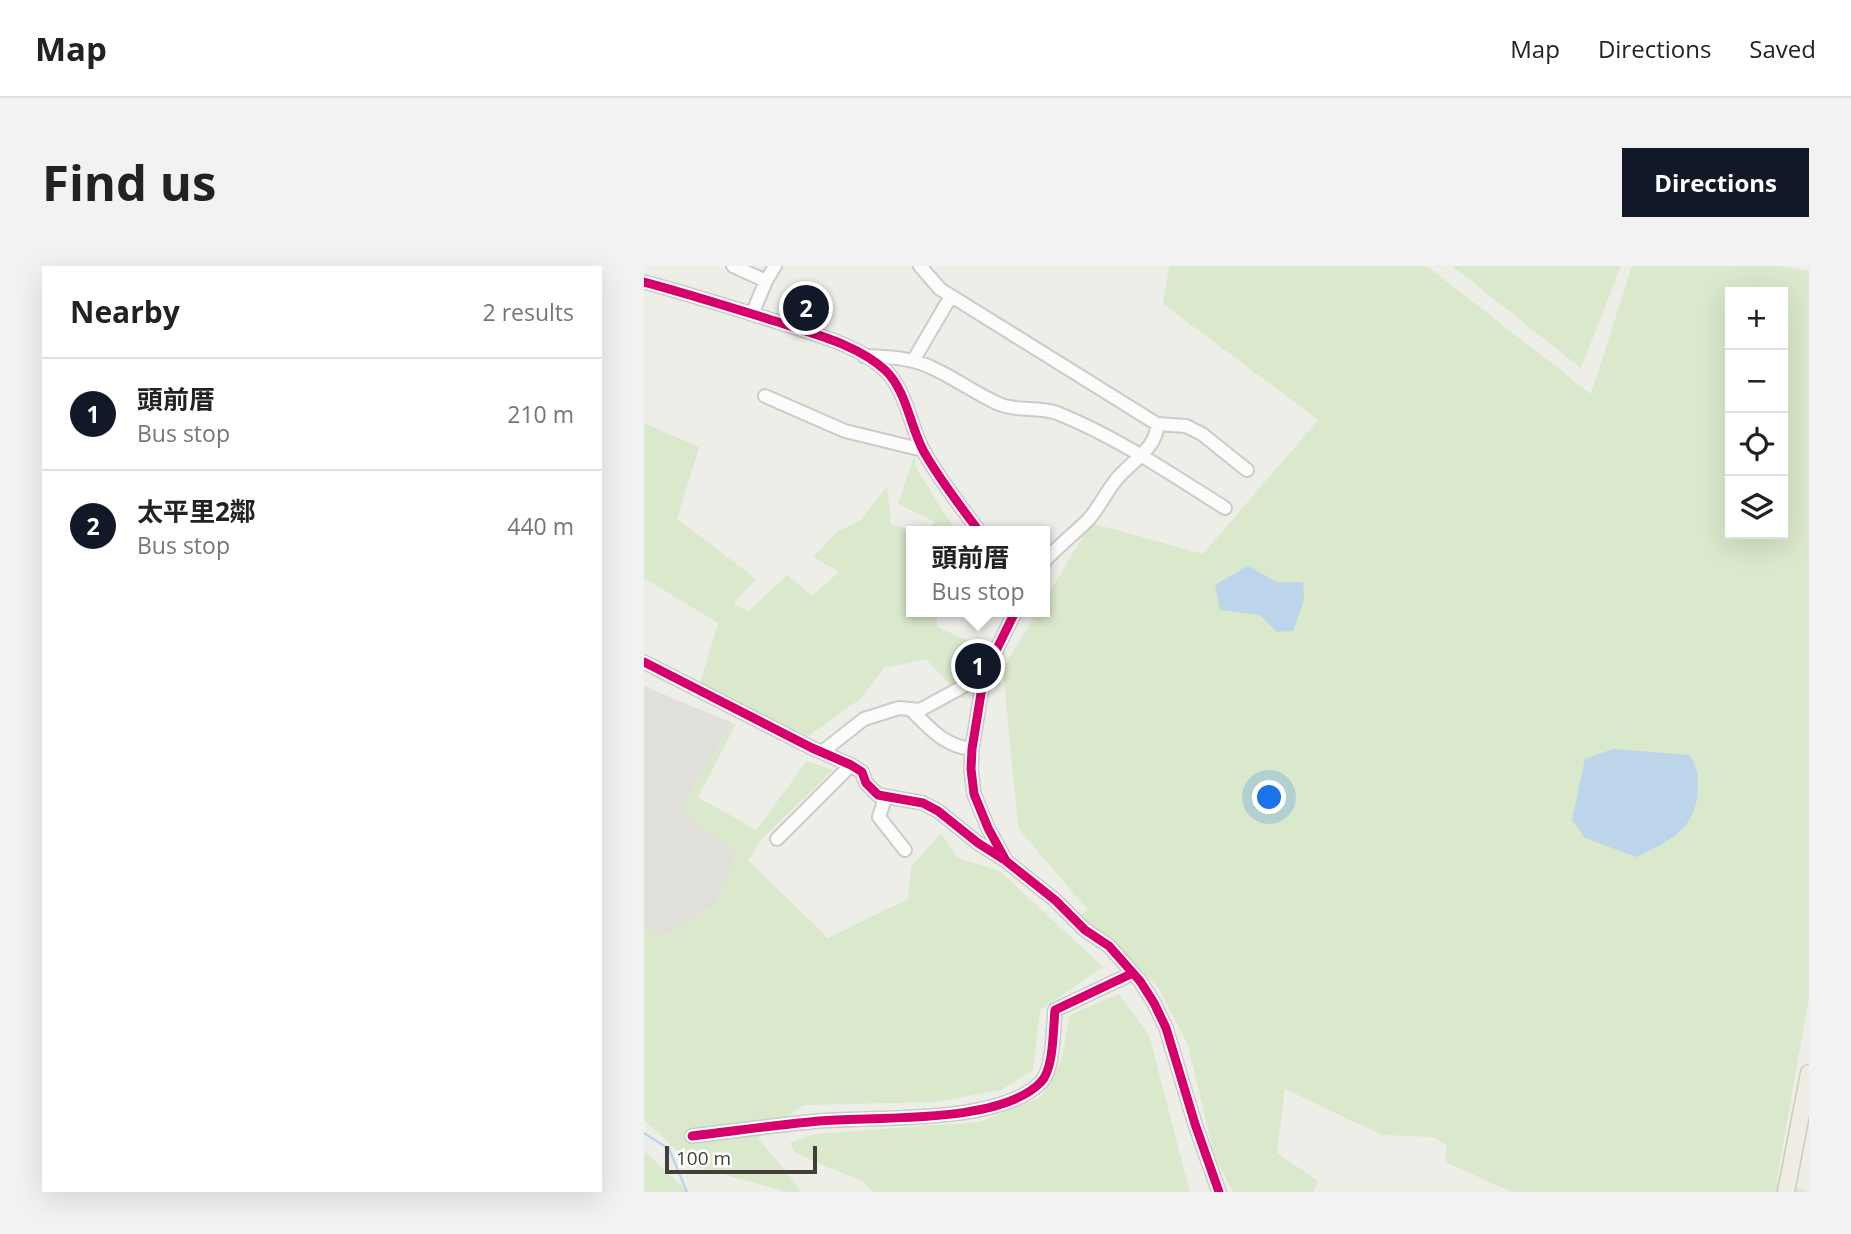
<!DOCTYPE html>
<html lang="en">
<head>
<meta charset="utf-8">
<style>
  :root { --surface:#fff; --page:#f2f2f2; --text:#222; --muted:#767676; --line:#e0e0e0; --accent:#111827 }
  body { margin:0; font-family:"Open Sans","Noto Sans TC",sans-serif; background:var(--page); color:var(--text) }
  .controls { position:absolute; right:21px; top:21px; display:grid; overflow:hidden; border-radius:0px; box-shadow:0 7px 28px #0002 }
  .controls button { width:63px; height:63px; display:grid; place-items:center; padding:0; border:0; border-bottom:2px solid var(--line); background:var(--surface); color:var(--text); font:35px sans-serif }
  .scale { position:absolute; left:21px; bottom:18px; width:152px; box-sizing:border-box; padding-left:7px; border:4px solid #443f36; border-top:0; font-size:19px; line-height:24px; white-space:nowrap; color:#443f36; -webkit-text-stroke:5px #fff; paint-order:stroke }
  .you { position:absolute; left:626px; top:532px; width:24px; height:24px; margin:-18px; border:5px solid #fff; border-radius:50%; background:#1a73e8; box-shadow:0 0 0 10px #1a73e833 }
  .badge { display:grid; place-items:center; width:46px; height:46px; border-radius:50%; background:var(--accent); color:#fff; font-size:23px; font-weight:700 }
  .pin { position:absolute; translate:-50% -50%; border:4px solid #fff; box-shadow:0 2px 7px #0006 }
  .popup { position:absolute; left:262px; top:260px; width:144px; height:91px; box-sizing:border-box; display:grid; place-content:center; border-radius:0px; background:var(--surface); filter:drop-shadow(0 2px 5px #0005); font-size:23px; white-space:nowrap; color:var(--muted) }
  .popup b { font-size:26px; color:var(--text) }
  .popup::after { content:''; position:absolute; left:50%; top:100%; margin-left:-14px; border:14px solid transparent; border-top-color:var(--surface) }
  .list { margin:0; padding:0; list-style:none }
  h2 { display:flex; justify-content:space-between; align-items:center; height:91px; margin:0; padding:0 28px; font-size:30px }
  h2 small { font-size:23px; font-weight:400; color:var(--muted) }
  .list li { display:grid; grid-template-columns:46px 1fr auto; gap:21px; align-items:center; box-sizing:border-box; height:112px; padding:0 28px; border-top:2px solid var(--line) }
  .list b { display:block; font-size:26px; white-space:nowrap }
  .list p { margin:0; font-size:23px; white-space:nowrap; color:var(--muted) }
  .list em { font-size:23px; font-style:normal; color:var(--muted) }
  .icon { flex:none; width:38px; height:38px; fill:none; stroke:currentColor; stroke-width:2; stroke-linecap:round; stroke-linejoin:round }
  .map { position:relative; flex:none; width:1165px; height:926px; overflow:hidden; border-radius:0px }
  header { display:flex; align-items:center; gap:42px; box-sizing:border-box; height:98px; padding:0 35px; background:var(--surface); border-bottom:2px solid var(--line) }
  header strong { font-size:33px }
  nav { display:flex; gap:38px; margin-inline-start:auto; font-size:24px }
  .intro { display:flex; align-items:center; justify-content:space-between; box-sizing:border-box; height:168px; padding:0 42px }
  h1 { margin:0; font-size:49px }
  .button { padding:18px 32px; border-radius:0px; background:var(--accent); color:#fff; font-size:24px; font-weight:700 }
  main { display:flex; gap:42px; padding:0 42px }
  aside { flex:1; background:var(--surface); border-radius:0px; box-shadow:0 7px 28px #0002 }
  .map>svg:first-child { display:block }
</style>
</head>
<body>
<header>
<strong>Map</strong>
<nav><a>Map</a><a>Directions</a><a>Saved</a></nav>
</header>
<div class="intro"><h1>Find us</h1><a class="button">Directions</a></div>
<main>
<aside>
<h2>Nearby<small>2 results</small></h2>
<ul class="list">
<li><span class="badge">1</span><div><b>頭前厝</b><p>Bus stop</p></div><em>210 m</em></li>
<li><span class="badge">2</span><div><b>太平里2鄰</b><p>Bus stop</p></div><em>440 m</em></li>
</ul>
</aside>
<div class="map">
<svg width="1165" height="926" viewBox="0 0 1165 926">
  <rect width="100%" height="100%" fill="#eeeee9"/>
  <!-- industrial -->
  <path fill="#e1dfda" d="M0,420L88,457L36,542L93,587L69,641L15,671L0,660Z"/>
  <!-- green -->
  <path fill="#dae8cb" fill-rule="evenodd" d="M525,0H783L947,128L988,0H1135L1165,5V731L1133,913L1164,926H868L801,896L803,880L790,871L738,869L641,823L633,887L674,915L669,926H589L570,889L544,779L514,721L478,686L434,651L444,644L374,562L359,403L393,346H400L401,334L447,257L559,288L674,154L519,38ZM1086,26H1139V268H1086Z
    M808,0H977L937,102Z
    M0,157L55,181L33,253L112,313L90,337L104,346L143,309L168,330L195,306L169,291L193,266L216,255L243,220L247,258L269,265L268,346H293V361L331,378L320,434L282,393L240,402L216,433L163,471L56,417L74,357L0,312Z
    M270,190L273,204L312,265H284L291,256L254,238Z
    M88,457L92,458L54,531L112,564L163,495L189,504L119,572L104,594L184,672L264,633L267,601L297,567L313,592L356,605L459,701L396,744L389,804L357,824L292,836L160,839L114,872L153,919L156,926H143L50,900L0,854V660L15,671L69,641L93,587L36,542Z
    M475,728L505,769L546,926H229L220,916L151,887L146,877L170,868L336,856L397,831L417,795L426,749Z
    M0,885L41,923L43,926H0Z"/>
  <!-- water -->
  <path fill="#bcd5ea" d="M604,300L633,316H659L660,334L649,365L633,366L616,349L576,344L571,319Z
    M969,483L1045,489C1053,500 1054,507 1054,520C1054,562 1025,576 992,591L941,572L928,554L941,493Z"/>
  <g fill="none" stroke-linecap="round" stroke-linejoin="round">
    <!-- stream -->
    <path stroke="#bcd5ea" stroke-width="2.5" d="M0,867L25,883L43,926"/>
    <!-- minor casing -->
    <g stroke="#cccbc7" stroke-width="16">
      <path id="minor" d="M89,0L122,15
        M276,0L296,23L513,158C514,182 485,197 472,214C462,226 455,242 444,254C429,269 414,280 400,296
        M0,16C45,28 89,42 134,56C169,68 213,78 241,104C263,125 266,161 280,186C296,214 316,240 335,265
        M108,48L122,15L131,0
        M220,90C241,91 264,91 284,100C308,110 330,127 355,138C374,146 394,140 413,147C473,171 527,208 581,242
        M269,95L307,30
        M121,130L201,165L279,184
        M513,158L542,160L558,168L603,204
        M371,346L340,409L328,483L327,503L330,528L344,562L362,595L411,634L441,664L465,680L496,715L510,737L522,762L551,858L575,926
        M0,396L168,482L207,499L218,506L222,517L234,529L279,537L294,545L334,577L359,593
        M266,443C285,461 299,480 328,483
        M178,486L220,453L255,442L276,444L340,409
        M241,532L235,551L261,584
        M133,573L207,499
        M48,870C90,865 132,859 175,855C231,850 356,859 397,816C410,803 409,763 411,744L489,707"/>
    </g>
    <!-- major casing -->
    <g stroke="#cfcab8" stroke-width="19">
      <path id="major" d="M1142,926L1165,807"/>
    </g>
    <!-- minor -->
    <use href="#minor" stroke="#fcfcfc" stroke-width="12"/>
    <!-- major -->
    <use href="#major" stroke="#efece4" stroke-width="16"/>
    <!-- cycleway casing -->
    <g stroke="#fff" stroke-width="13">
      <path id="cycleway" d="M0,16C45,28 89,42 134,56C169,68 213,78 241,104C263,125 266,161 280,186C296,214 316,240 335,265
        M371,346L340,409L328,483L327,503L330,528L344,562L362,595L411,634L441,664L465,680L496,715L510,737L522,762L551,858L575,926
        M0,396L168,482L207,499L218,506L222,517L234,529L279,537L294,545L334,577L359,593
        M48,870C90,865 132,859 175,855C231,850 356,859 397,816C410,803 409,763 411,744L489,707"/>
    </g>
    <!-- cycleway -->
    <use href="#cycleway" stroke="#d6006c" stroke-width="9"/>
  </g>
</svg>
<div class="controls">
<button>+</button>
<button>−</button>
<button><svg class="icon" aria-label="locate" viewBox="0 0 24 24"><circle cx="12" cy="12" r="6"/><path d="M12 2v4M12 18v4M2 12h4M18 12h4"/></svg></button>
<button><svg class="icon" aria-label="layers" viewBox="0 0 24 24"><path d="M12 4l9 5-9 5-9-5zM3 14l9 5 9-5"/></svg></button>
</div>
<div class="scale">100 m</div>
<div class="you"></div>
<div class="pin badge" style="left:334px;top:400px">1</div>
<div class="popup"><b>頭前厝</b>Bus stop</div>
<div class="pin badge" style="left:162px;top:42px">2</div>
</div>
</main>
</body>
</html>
